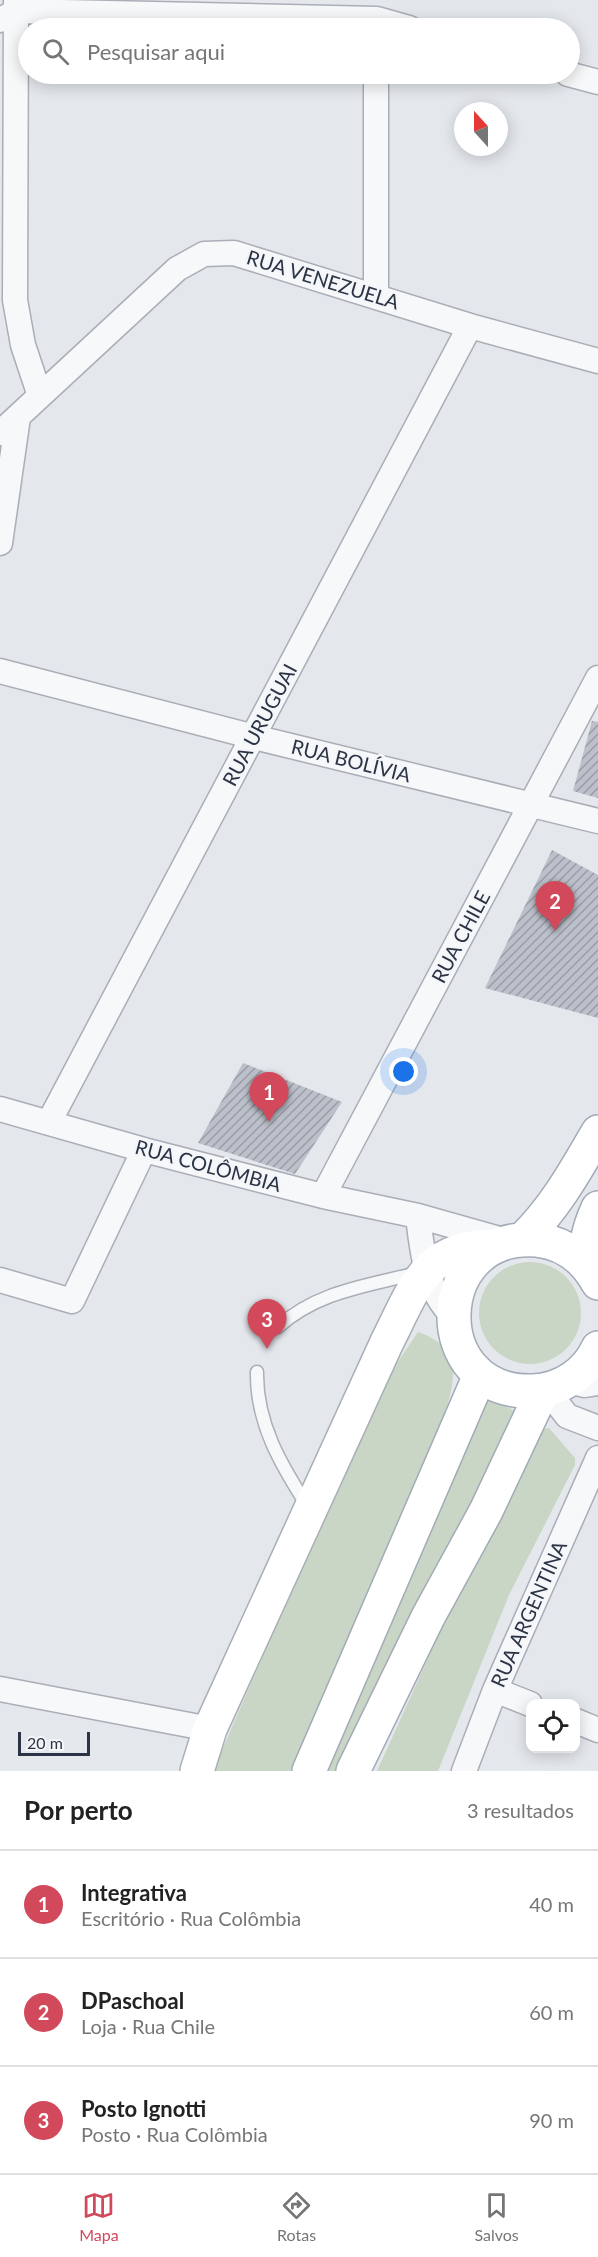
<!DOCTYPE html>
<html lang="pt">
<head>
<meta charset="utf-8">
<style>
  :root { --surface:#fff; --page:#f6f6f6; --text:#222; --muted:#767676; --line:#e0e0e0; --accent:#d1495b }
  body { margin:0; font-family:Lato,sans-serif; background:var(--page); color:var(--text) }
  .controls { position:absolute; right:18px; bottom:18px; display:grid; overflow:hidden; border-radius:12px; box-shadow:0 3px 15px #0003 }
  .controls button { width:54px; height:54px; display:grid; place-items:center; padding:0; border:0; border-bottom:2px solid var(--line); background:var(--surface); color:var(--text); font:30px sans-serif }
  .compass { position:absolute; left:454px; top:102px; width:54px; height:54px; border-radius:50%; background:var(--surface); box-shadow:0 3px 15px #0003; rotate:339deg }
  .scale { position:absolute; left:18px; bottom:15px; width:72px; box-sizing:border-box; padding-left:6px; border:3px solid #2b3445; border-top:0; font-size:16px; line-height:21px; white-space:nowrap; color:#2b3445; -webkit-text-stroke:4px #f4f6f9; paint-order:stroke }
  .you { position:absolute; left:404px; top:1072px; width:21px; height:21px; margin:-15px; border:4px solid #fff; border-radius:50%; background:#1a73e8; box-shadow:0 0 0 9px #1a73e833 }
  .badge { display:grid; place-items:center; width:39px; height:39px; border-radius:50%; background:var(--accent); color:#fff; font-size:20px; font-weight:700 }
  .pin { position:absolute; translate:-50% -50px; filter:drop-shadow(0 2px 3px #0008) }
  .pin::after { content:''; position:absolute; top:32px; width:21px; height:18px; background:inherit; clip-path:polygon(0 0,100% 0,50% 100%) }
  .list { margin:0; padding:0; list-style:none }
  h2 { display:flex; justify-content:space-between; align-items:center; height:78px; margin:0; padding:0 24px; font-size:26px }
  h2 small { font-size:20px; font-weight:400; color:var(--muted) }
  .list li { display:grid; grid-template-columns:39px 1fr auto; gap:18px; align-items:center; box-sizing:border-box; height:108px; padding:0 24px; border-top:2px solid var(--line) }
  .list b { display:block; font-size:22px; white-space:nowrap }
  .list p { margin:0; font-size:20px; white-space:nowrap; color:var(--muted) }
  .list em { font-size:20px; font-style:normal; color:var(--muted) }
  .icon { flex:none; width:33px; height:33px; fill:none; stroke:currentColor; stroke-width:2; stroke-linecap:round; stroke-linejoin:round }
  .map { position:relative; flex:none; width:598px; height:1771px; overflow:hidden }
  .search { position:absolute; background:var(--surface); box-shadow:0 3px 15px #0003; left:18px; right:18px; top:18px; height:66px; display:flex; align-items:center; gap:15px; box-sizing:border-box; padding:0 21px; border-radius:33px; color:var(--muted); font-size:22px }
  .sheet { height:402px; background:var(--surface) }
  nav { display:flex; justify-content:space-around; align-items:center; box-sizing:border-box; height:84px; border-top:2px solid var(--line); background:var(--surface); font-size:16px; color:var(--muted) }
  nav a { display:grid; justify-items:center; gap:3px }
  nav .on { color:var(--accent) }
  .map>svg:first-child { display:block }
</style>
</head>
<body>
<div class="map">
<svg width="598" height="1771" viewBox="0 0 598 1771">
  <defs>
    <pattern id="building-hatch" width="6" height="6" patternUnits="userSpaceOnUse" patternTransform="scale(1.5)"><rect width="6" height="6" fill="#bbc0ca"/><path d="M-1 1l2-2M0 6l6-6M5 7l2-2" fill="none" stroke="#989da6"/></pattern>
  </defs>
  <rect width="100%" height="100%" fill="#e4e7ec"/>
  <!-- grass -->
  <path fill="#c9d6c5" d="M479 1313a51 51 0 1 1 102 0a51 51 0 1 1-102 0Z
    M418,1332C472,1350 451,1395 437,1434L295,1771H213L330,1501L397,1363Z
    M485,1396L523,1415L342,1771H328Z
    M549,1428L575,1458V1465L509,1595L438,1771H377L464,1579L541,1429Z"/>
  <!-- building -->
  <path fill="url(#building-hatch)" d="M592,721L598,722V798L573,791Z
    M552,850L598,875V1018L485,988Z
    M243,1063L342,1102L295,1174L198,1143Z"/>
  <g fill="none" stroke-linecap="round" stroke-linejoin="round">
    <!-- lane casing -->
    <g stroke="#a9aeb7" stroke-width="15">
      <path id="lane" d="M278,1327C318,1291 367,1286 417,1273
        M257,1372C256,1423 281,1465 308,1507"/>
    </g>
    <!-- street casing -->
    <g stroke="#a9aeb7" stroke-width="27">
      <path id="street" d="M16,0L15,300L23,345L40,396
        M0,20L17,11L377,19L409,28
        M568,74L598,82
        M376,296V74
        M0,433L177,269L204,254L234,253L470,326L598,361
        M0,543L18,417
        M0,671L254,737L598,821
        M0,1109L144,1150L323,1196L418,1216L503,1240
        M49,1122L470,326
        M323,1196L598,678
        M418,1216C422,1252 426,1290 453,1316
        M0,1280L72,1301L144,1150
        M569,1381L584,1385L598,1383
        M547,1390L567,1416L598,1428
        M0,1689L210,1729
        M495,1690L530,1704
        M576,1721L598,1730
        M464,1771L495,1690L598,1458"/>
    </g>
    <!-- secondary casing -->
    <g stroke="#a9aeb7" stroke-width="36">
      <path id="secondary" d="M197,1771L210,1729L387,1342C415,1287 425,1245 497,1246"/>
    </g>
    <!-- primary casing -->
    <g stroke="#a3abb8" stroke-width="36">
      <path id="primary" d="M523,1239C555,1208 576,1170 598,1132
        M588,1267C584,1245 589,1228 598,1208
        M598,1283C585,1259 565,1243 537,1240C430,1231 424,1395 533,1391C561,1390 587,1373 598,1348
        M309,1771L480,1375
        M353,1771L428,1617L486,1511L543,1390"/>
    </g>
    <!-- lane -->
    <use href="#lane" stroke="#f7f8fa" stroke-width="12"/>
    <!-- street -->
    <use href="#street" stroke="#f7f8fa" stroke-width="24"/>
    <!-- secondary -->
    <use href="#secondary" stroke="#fff" stroke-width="33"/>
    <!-- primary -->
    <use href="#primary" stroke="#fff" stroke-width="33"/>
  </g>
  <g text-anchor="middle" stroke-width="5" stroke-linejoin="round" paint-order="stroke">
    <!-- street labels -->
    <g font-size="20" fill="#2b3445" stroke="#f4f6f9">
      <text transform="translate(323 280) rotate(17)" y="7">RUA VENEZUELA</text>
      <text transform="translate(260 725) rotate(-62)" y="7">RUA URUGUAI</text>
      <text transform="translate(351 761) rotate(14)" y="7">RUA BOLÍVIA</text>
      <text transform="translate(461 937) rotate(-62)" y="7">RUA CHILE</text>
      <text transform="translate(208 1166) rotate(15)" y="7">RUA COLÔMBIA</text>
      <text transform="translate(529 1614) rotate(-66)" y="7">RUA ARGENTINA</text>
    </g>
  </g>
</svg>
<div class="controls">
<button><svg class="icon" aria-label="locate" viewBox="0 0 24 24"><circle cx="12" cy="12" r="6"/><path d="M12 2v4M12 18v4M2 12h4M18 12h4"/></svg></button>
</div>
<svg class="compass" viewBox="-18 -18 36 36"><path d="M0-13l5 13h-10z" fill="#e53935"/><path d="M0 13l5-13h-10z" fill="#767676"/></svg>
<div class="scale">20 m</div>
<div class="you"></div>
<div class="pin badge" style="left:269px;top:1122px">1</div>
<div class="pin badge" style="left:555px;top:931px">2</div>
<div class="pin badge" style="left:267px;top:1349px">3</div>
<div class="search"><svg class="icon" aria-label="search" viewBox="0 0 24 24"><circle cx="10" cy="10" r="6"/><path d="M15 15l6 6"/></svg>Pesquisar aqui</div>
</div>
<section class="sheet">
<h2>Por perto<small>3 resultados</small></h2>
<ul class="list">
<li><span class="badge">1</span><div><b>Integrativa</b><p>Escritório · Rua Colômbia</p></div><em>40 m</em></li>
<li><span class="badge">2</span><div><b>DPaschoal</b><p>Loja · Rua Chile</p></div><em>60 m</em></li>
<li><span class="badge">3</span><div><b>Posto Ignotti</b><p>Posto · Rua Colômbia</p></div><em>90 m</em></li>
</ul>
</section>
<nav>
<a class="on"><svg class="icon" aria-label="map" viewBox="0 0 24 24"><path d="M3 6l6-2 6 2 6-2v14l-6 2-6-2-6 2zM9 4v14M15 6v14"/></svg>Mapa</a>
<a><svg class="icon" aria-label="directions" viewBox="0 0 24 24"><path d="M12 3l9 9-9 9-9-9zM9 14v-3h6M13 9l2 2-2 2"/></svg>Rotas</a>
<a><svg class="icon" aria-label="saved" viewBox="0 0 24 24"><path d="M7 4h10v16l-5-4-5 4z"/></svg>Salvos</a>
</nav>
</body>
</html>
